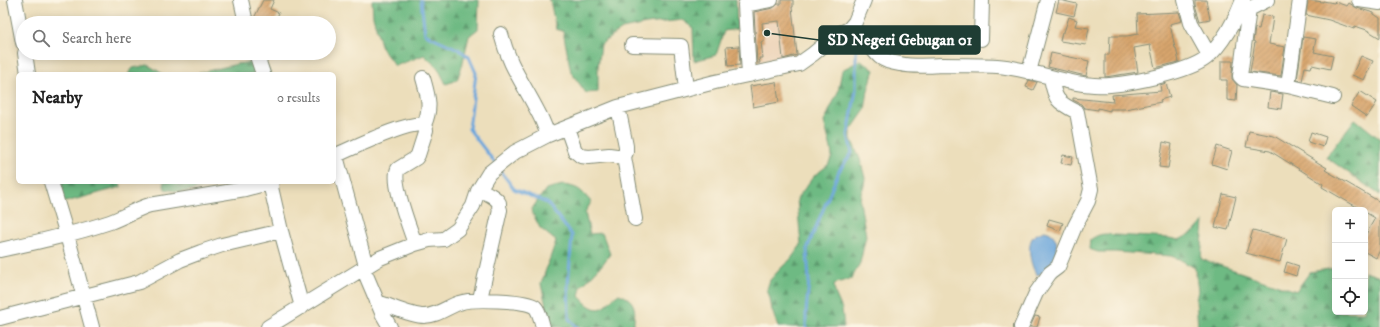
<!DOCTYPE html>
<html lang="en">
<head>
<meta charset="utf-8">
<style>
  :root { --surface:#fff; --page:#f2f2f2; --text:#222; --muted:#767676; --line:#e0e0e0 }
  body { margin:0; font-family:"IM FELL DW Pica",serif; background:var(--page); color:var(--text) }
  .controls { position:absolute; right:12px; bottom:12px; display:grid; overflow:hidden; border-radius:6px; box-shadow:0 2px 10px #0003 }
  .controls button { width:36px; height:36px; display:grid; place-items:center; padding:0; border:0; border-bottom:1px solid var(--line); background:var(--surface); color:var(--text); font:20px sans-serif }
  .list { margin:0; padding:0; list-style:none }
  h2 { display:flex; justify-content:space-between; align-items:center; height:52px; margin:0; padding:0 16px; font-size:17px }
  h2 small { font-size:13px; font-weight:400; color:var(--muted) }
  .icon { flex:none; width:22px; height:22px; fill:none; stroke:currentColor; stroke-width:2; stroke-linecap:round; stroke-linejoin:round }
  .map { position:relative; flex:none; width:1380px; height:327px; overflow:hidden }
  .search { position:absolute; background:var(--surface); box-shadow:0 2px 10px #0003; left:16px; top:16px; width:320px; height:44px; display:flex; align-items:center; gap:10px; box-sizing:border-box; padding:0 14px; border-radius:22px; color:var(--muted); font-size:15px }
  .panel { position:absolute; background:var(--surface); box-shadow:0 2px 10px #0003; left:16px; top:72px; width:320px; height:112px; border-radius:6px }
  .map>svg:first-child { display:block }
</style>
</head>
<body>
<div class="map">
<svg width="1380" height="327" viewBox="0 0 1380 327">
  <defs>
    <pattern id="forest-firs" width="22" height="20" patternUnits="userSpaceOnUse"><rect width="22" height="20" fill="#6eba83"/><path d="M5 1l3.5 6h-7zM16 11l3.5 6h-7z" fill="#5a986c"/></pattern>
    <pattern id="building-hatch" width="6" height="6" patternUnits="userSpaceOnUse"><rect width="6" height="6" fill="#d8a56d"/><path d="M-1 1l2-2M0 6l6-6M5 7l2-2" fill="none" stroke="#af885a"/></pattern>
  </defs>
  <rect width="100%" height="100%" fill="#fcf5e5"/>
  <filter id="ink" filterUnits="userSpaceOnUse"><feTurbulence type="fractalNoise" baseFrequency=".025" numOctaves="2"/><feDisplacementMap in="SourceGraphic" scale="8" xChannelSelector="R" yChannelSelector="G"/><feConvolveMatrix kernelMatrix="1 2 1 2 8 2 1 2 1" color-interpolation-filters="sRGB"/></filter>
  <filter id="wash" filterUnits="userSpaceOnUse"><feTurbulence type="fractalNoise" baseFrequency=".012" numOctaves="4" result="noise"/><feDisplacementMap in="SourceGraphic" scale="16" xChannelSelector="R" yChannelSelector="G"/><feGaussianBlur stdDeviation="0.9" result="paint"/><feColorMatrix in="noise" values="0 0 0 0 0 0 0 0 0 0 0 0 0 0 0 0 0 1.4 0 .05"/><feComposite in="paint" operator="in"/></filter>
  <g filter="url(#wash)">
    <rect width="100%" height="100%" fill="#ecdebb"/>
    <!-- built -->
    <path fill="#eed6bb" d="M736,0H794L797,62L744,71L741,47L737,29Z"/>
    <!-- forest -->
    <path fill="url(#forest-firs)" stroke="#467c5c" d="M372,0H479L478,29L469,36L462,66L457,80L446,84L438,68L424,55L395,66L382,49L373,16Z
      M548,0H736L737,29L724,31L716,55L694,61L693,28L682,20L646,24L622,29L601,44L598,67V92L586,93L571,72L563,31L556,29L550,0Z
      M861,60L874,70L868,90L865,110L851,130V139L860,159L865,178L864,186L861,193L860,202L866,236L860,263L852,278L834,284L835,293L842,309L844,327H778L772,310L770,298L767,289L770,280L783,266L790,260L801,245L797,199L813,177L828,165L832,157L831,148L824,122L838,92L842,70Z
      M264,61L271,74H195L237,64Z
      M148,65L163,74H128L133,68Z
      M1355,119L1380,139V195L1326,157Z
      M56,182H120L121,187L62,203Z
      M163,182H242L181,192L165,189Z
      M563,185C579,187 581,190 591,202L585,213L590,234L602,233L610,254L602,265L581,287L579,296C585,303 596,315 607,305C611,300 613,298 619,294C637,300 636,311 633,327H551L541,284L556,241L540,228L531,210L546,189Z
      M1204,221L1201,259L1296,291L1310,272L1335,268V312H1365V272L1380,277V327H1198L1196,300L1198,291L1195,268L1179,259L1171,256L1116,252H1098L1089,249L1090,240C1098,234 1104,233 1114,235L1169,238L1179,240L1194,232Z"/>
    <!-- water -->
    <path fill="#6ba6dc" stroke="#457288" d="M1045,231C1066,235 1057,271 1037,275C1031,268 1026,245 1033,237C1036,234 1041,232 1045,231Z"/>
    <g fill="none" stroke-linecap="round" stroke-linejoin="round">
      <!-- stream -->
      <path stroke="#6ba6dc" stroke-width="3" d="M421,0L425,34L458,49L469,57L476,73L469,129L495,163
        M499,169L514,189L547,203L572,235L568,285L569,319L577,327
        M806,327V312L809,281L807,249L839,171L852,153L848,135L856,90V38"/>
    </g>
    <g id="blocks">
      <!-- building -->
      <path fill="url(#building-hatch)" d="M263,0H274L270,9L279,13L274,23H254V18Z
        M781,0H793V7H792L797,55L783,59L779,21L762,23L764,42H761L763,58H759L760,63H757L754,12L773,8L778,4H781Z
        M1059,0L1077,4L1074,16L1056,12Z
        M1195,0H1206L1210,19L1200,21L1195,5Z
        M1308,0L1323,2V1L1334,3L1335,2L1347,6L1349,3L1357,8L1374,13V14L1380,18V38L1367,30L1355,26L1354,29L1329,20L1306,15Z
        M1179,12L1182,21L1170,24L1175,48H1176L1179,62L1155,68L1150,45L1134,48L1138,72L1105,77V55H1109L1110,36H1127L1138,34L1137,14Z
        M1262,15L1273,17L1269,44L1285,47L1281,76L1250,72L1255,42L1253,41L1255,28L1259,29Z
        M1069,17L1077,20L1075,26L1089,28L1086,45L1060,41L1062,32H1064Z
        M1303,37L1316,39L1314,49H1315L1314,52L1333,56L1330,69L1312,65L1311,68L1305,67L1302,81L1297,80Z
        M739,46L740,65L728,66L726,47Z
        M1051,53L1089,61L1086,76L1048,67Z
        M1361,56L1373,61L1364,80L1352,75Z
        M1221,61H1233L1232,75V79L1237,85L1236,101L1227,100V80H1221Z
        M1029,80L1037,82L1033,90L1026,87Z
        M776,82L779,102L753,107L750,86Z
        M1166,83L1170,97L1160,100L1161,102L1136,107L1125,109H1110V111L1098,108V110L1084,108L1081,104L1073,100V98L1113,102L1112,95L1161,91L1160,85Z
        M1360,91L1377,102L1367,117L1351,106Z
        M1270,92L1283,94L1281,109L1268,107Z
        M1249,131L1274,136L1327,168L1325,170L1380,202V250L1376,258L1365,252V236L1375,218L1365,212V210H1362L1322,187L1323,184L1270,151L1246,147Z
        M1311,132L1326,137L1323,147L1308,142Z
        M1163,142L1172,144L1168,168L1159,167Z
        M1217,146L1232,151L1227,169L1212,164Z
        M1063,155L1073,157L1071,165L1061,163Z
        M1223,194L1236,197L1228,230L1215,227Z
        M1049,219L1063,223L1060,231L1047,226Z
        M1253,230L1287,239L1280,262L1246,253Z
        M1287,262L1299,266L1296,276L1284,272Z
        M1035,316L1040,317L1037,327H1030Z"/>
    </g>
  </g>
  <g filter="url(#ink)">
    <use href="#blocks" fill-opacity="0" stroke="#868e78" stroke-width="1"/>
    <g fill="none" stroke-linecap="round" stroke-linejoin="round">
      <!-- minor casing -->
      <g stroke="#868e78" stroke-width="16">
        <path id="minor" d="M15,0L23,43
          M241,0L246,23
          M1185,0L1191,23L1209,55
          M1359,0L1380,3
          M1249,9L1240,76L1243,79L1288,86L1300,0
          M1241,15L1249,9L1267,0
          M849,29C863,31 870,49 880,57C885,61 893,63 900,64C913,67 928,66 942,65C960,65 979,65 997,66C1026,68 1054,80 1083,84C1092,85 1101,86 1110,85C1133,83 1188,72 1206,58C1222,45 1236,19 1243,0
          M501,34C509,66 524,84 538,112C542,119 545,127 548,135
          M981,39L982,0
          M632,45L681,46L686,89
          M25,53L28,74
          M256,53L263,74
          M1029,72L1048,0
          M749,75L745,5L771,0
          M1288,86L1333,97
          M618,107L626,146V152L624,157L635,219
          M567,128L575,151L581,156L589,157L609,155L624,157
          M334,156C351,149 409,120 424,125
          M336,156L366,266
          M51,182L67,235L92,327
          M270,183L281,231L302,307
          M478,191C485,191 496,197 499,203C499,205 499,208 500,210L480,299
          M415,244C410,228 391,182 398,169L416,158L418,155L426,130L424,125C432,107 428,96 423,78
          M0,250C37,242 74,234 110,222C124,217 136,209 150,205L245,189L272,182
          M363,268L383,315L390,327
          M377,302C391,306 411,316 424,316C437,316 447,307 459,303C471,298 525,300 535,307C540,312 541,321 543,327
          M0,318L139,282L180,260L201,252L222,245L281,231
          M268,327L380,258L415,244L429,240L444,239L458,229L473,206L478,191L489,173L515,152L548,135L618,107L715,82L799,64L813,54L836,35L849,29L855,22L864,0
          M1021,327L1036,293L1050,273L1058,267L1075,226L1088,201L1091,189L1077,112C1057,102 1055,100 1051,78"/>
      </g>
      <!-- minor -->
      <use href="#minor" stroke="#fff" stroke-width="14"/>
    </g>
  </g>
  <!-- callouts -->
  <path fill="none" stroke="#1f3d34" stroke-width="1.5" d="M767 33L819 40"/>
  <circle fill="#1f3d34" stroke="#fcf5e5" stroke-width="1.5" cx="767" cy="33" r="4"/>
  <rect fill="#1f3d34" stroke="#1f3d34" stroke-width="1.5" x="819" y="26" width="161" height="28" rx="4"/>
  <g font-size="16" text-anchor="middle" font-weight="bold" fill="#fff">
    <text x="900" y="45">SD Negeri Gebugan 01</text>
  </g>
</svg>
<div class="controls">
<button>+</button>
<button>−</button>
<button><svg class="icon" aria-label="locate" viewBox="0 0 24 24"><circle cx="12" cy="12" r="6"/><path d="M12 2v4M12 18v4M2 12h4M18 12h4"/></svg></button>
</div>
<div class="search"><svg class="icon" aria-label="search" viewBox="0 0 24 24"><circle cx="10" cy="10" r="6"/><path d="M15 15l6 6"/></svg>Search here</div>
<section class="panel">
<h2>Nearby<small>0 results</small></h2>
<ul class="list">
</ul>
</section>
</div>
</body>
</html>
